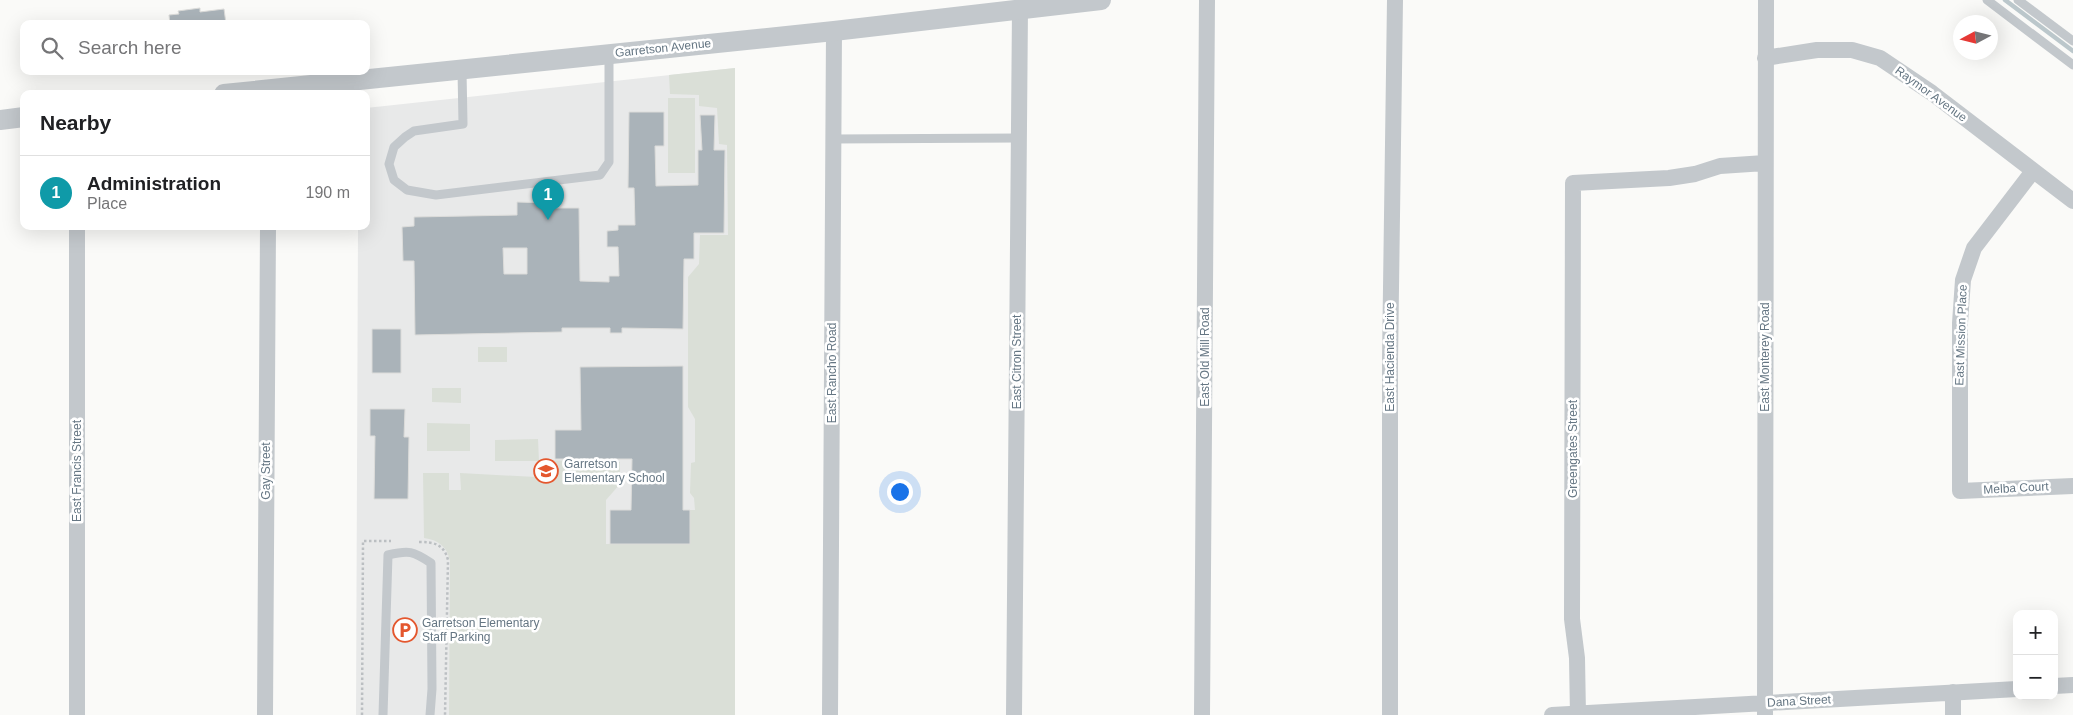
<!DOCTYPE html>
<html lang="en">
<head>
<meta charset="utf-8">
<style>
  :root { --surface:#fff; --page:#f2f2f2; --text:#202124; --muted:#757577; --line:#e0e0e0; --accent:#7c3aed }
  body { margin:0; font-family:Arial,sans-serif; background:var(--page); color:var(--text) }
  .controls { position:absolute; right:15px; bottom:15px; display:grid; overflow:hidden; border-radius:10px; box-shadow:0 5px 20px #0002 }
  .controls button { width:45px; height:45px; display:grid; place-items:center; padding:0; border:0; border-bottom:1px solid var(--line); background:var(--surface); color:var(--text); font:25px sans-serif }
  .compass { position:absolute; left:1953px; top:15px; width:45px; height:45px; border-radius:50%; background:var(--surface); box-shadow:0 5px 20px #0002; rotate:263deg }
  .you { position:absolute; left:899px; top:491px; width:18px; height:18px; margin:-12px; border:4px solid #fff; border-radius:50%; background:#1a73e8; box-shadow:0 0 0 8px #1a73e833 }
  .badge { display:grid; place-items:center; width:32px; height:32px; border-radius:50%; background:var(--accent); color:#fff; font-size:16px; font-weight:700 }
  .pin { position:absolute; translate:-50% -41px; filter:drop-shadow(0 1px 2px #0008) }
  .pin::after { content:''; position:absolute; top:26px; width:18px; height:15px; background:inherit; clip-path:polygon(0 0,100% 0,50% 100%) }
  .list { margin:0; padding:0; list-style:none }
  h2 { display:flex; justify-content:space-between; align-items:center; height:65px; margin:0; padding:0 20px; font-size:21px }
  h2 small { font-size:16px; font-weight:400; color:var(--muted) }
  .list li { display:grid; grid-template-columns:32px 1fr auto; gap:15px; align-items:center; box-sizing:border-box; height:75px; padding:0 20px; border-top:1px solid var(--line) }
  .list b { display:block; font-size:19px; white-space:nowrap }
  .list p { margin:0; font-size:16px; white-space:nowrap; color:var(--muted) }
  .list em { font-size:16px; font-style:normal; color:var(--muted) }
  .icon { flex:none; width:28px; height:28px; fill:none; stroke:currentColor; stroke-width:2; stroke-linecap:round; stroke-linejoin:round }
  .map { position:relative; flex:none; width:2073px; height:715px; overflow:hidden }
  .search { position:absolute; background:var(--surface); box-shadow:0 5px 20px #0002; left:20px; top:20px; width:350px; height:55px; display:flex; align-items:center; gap:12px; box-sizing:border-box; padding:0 18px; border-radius:10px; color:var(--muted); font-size:19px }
  .panel { position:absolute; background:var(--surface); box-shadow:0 5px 20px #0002; left:20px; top:90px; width:350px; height:140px; border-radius:10px }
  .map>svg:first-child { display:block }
</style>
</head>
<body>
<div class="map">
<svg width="2073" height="715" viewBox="0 0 2073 715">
  <rect width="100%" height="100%" fill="#fafaf8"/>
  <!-- built -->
  <path fill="#e8e9e9" d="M735,68V715H356L358,226H366V108Z"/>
  <!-- green -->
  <path fill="#dadfd7" d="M735,68V715H449L450,561C447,546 438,540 424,538L423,473H449V490H461L460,473L536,477L537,465L542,460L620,462V484L606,500V544L690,543V510H695L694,498L690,493L691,463L695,462V419L688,407V277L699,264L700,235H728L727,145L719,144L717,108L699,106V95L670,94L669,75Z
    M668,98H695V173H668Z
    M478,347H507V362H478Z
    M432,388H461V403L432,402Z
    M427,423L470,424V451H427Z
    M538,439L539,461H495V440Z"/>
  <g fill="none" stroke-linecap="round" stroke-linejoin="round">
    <!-- stream -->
    <path stroke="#bbc7cb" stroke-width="4.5" d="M2005,0L2073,51"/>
  </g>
  <!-- building -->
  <path fill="#aab3b9" stroke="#dcdcda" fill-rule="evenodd" d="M200,8V12L224,9L226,24H170L169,15L179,14L178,11Z
    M629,112H664V146H655L656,186L698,185V150H702L700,115H715L714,150H725L724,233H694V259H684L683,329L622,328V333H610V328H562V332L415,335L414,261H403L402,227L414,226V217L517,215V202L548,203V208H579L580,281L609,282V276H619L618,247H607V231L618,230V225H635L634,188H628ZM503,248H527V274H504Z
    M372,329H401V373H372Z
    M683,366V510H690V544H610V510H631L632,459H555V430H581L580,367Z
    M370,409H405L404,437H409L408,499H374L375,436H370Z"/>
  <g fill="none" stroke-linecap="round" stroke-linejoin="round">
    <!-- path -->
    <path stroke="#bbbfc2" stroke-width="2.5" stroke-dasharray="2.5 2.5" stroke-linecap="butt" d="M419,542C434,542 444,544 448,560L445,715
      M362,715L363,541H391"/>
    <!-- service -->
    <path stroke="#c3c8cc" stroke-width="9" d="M1987,0L2073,65
      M2018,0L2073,41
      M462,70L463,124L414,131L405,137L394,147L389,164L394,180L407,190L436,195L600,175L609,162V54
      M834,139L1019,138
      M383,715L388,555C409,550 413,551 431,563L432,689L430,715"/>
    <!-- minor -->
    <path stroke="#c3c8cc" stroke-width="16" d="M1765,58L1817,50H1852L1880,58L1932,93L2073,201
      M2033,171L1974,248L1963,280L1960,323V491L2073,486
      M2054,686L2073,685
      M1953,692V715
      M77,715V226
      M265,715L268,226
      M830,715L834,31
      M1014,715L1020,8
      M1202,715L1207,0
      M1390,715V360L1395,0
      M1552,715L2017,689
      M1578,715L1577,658L1572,619L1573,183L1669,178L1695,174L1720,166L1765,163
      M1765,715L1766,0"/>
    <!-- tertiary -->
    <path stroke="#c3c8cc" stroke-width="20" d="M224,94L834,31L1101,0
      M0,120L24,117"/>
  </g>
  <!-- icons -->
  <defs>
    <g id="school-ring" transform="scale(1.25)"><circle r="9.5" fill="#fff" stroke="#e4572e" stroke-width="1.5"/><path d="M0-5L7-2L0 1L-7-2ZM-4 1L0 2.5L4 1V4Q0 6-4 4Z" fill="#e4572e"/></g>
    <g id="parking-ring" transform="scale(1.25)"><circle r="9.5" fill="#fff" stroke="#e4572e" stroke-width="1.5"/><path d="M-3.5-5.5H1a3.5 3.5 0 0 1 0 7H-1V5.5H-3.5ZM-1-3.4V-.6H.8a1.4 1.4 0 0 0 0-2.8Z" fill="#e4572e"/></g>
  </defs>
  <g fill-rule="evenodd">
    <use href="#school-ring" x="546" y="471"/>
    <use href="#parking-ring" x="405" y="630"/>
  </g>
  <g text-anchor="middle" stroke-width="5" stroke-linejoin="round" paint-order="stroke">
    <!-- street labels -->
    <g font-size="12" fill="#657683" stroke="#fff">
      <text transform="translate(663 48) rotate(-6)" y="4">Garretson Avenue</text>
      <text transform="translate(1931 94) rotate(36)" y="4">Raymor Avenue</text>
      <text transform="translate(1961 335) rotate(-88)" y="4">East Mission Place</text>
      <text transform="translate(1205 357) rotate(-90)" y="4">East Old Mill Road</text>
      <text transform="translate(1390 357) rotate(-90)" y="4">East Hacienda Drive</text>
      <text transform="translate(1765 357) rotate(-90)" y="4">East Monterey Road</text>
      <text transform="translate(1017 362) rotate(-90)" y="4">East Citron Street</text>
      <text transform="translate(832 373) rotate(-90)" y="4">East Rancho Road</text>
      <text transform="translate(1573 449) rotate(-90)" y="4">Greengates Street</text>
      <text transform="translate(77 471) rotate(-90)" y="4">East Francis Street</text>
      <text transform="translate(266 471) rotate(-90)" y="4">Gay Street</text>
      <text transform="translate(2016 488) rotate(-3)" y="4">Melba Court</text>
      <text transform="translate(1799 701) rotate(-3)" y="4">Dana Street</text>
    </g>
    <!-- poi labels -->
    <g font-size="12" fill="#657683" stroke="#fff" text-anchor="start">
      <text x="564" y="468">Garretson<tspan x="564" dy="14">Elementary School</tspan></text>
      <text x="422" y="627">Garretson Elementary<tspan x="422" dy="14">Staff Parking</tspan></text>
    </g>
  </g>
</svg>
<div class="controls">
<button>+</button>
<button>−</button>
</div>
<svg class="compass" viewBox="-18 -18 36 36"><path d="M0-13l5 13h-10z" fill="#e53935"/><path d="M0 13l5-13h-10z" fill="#757577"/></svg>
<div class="you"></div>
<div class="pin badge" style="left:548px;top:220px;background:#0f9aa8">1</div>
<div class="search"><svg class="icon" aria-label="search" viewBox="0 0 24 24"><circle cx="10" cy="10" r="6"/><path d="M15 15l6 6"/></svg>Search here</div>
<section class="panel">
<h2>Nearby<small></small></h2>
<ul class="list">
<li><span class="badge" style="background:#0f9aa8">1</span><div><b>Administration</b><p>Place</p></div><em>190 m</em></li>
</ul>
</section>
</div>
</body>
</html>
